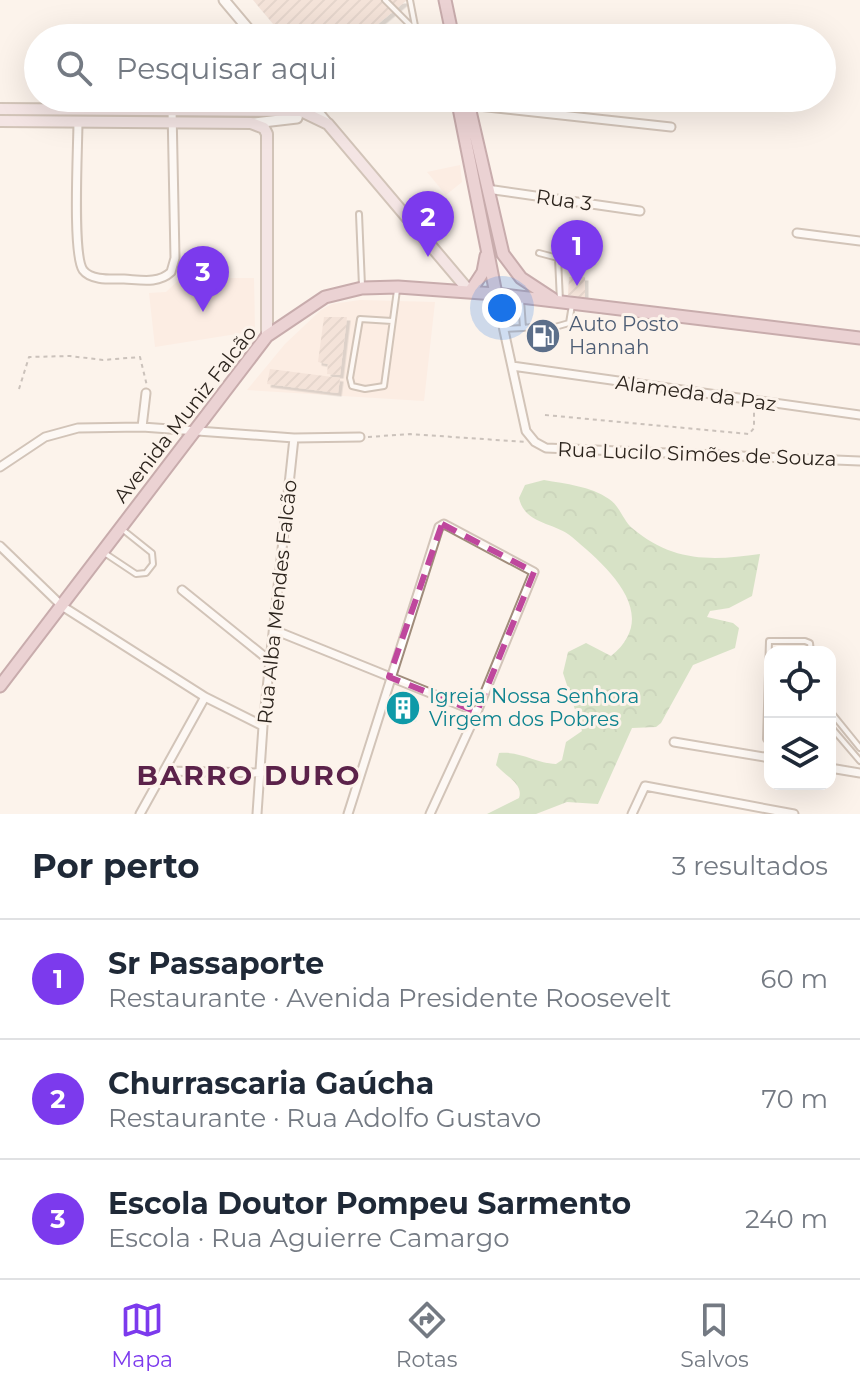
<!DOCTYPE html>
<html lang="pt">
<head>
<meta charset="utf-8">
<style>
  :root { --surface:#fff; --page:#f2f2f3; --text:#1f2937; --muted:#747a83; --line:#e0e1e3; --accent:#7c3aed }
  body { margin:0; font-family:Montserrat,sans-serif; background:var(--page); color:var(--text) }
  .controls { position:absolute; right:24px; bottom:24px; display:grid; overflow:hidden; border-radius:16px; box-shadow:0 8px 32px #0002 }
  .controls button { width:72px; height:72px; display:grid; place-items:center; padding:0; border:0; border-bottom:2px solid var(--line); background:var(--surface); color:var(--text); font:40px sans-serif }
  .you { position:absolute; left:502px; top:308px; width:28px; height:28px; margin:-20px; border:6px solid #fff; border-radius:50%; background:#1a73e8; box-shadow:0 0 0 12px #1a73e833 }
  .badge { display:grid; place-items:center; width:52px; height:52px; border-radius:50%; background:var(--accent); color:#fff; font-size:26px; font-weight:700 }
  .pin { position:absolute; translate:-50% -66px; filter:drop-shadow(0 2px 4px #0008) }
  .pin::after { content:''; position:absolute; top:42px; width:28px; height:24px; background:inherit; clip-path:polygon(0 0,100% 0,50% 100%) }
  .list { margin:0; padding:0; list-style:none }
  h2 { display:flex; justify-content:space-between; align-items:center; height:104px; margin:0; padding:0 32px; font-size:34px }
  h2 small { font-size:26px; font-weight:400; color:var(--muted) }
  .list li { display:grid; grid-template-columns:52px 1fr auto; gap:24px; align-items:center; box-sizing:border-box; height:120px; padding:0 32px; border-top:2px solid var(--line) }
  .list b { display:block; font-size:30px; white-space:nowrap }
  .list p { margin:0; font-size:26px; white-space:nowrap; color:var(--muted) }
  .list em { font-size:26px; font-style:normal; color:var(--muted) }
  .icon { flex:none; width:44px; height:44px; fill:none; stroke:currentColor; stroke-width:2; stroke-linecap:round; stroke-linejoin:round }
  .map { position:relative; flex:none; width:860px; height:814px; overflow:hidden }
  .search { position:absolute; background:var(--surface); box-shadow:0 8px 32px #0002; left:24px; right:24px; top:24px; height:88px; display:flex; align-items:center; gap:20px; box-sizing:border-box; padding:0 28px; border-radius:44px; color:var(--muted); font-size:30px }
  .sheet { height:464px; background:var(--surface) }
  nav { display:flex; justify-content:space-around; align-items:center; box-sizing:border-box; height:112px; border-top:2px solid var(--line); background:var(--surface); font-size:22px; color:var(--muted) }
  nav a { display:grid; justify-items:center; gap:4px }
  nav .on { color:var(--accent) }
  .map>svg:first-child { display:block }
</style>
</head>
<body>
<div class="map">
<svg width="860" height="814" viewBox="0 0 860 814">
  <defs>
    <pattern id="forest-crowns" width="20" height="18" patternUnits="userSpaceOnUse" patternTransform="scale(2)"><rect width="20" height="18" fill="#abcf99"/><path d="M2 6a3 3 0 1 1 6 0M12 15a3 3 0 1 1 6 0" fill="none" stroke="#93b283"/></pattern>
    <pattern id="building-hatch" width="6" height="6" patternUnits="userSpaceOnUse" patternTransform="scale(2)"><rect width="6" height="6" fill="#ecd1c3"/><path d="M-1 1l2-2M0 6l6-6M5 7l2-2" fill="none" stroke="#cbb3a7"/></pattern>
    <filter id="shadow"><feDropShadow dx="3.5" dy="3.5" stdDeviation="0" flood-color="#0004"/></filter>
  </defs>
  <rect width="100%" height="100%" fill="#fcf3eb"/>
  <!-- education -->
  <path fill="#fce6d9" d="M460,165L462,182L446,195L427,172Z
    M181,278H254L255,331L155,347L149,293L166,292Z
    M360,300L435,302L424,401L247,390L285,344L321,310L332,304Z"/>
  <!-- forest -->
  <path fill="url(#forest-crowns)" d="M544,480C566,484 590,486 609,499C619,505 623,520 632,528C672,562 711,561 760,554L752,596L729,608L710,611L707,617L733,623L739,628L735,648L693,665L661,723L656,727L632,728L598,804L567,802L536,814H487L519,798C524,784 505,776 496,765L499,753C521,751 535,763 556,764L562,760L566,742L582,731L563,673L568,652L586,643L611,656C663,614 606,566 572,537C555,522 525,525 519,498L525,485Z"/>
  <!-- building -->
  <path fill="url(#building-hatch)" filter="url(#shadow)" d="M253,0H407L361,38H285Z
    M569,277H585V298L568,295Z
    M324,317H347L340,375L327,374L328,364L318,362Z
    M270,369L340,378L338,393L267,384Z
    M395,698L416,705L412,718L390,711Z"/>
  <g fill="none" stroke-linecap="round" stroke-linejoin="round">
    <!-- service casing -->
    <g stroke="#a08c7b" stroke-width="8">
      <path id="service" d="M385,0L416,31
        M410,0L416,31
        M359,214L362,286
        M539,253L558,258L560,301
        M521,300L523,328L532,327
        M392,321L360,319L350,378L352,386L365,389L384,386L397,290
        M555,327L569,323L572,305
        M505,329L523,328
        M103,552L136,574L146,573L153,564L152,553L122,529
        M830,711L860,748
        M834,717L831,727L860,761
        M770,744L766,739L769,641H805L810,643L811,652"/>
    </g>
    <!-- minor casing -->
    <g stroke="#a08c7b" stroke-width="11">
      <path id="minor" d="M469,105L671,127
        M78,121C78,147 72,254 83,270C91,281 112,279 124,279C141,280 158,284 171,272L175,258L172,109
        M487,189L640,211
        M797,233L860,241
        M496,294L526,431L535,442L546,448L860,461
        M512,366L860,415
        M142,427L146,393
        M0,467L45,437L78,428L142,427L294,438L360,437
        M0,546L62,606L205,697L263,726
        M182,590L270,661
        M274,630L477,712
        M674,742L770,758
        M830,768L860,773
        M166,771L261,773
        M140,814L205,697
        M257,814L263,726L294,438
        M348,814L439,527L444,524L534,572L477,712L430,814
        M632,814L645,786L794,814"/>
    </g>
    <!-- tertiary casing -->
    <g stroke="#a08c7b" stroke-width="13">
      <path id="tertiary" d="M224,0L256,38
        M306,98L326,122
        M254,123L297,118L302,98"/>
    </g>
    <!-- secondary casing -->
    <g stroke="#a08c7b" stroke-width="14">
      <path id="secondary" d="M0,109L301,111L328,124L470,292
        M0,121L251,123L264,128L267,134V336"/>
    </g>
    <!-- primary casing -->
    <g stroke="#8a5761" stroke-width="15">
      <path id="primary" d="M445,0L453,38
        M457,98L496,294
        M467,98L503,254L521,278L553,299
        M470,292L483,272L486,256
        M0,686L267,336L325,297L362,288L398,287L496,294L860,338"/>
    </g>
    <!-- path -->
    <path stroke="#908780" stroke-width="2" stroke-dasharray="4 4" stroke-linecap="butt" d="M19,389L29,357L70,356L103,360L140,357L147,386
      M545,415L749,434L754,428V408
      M368,437L410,434L526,442"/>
    <!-- service -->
    <use href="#service" stroke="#fff" stroke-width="4"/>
    <!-- minor -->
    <use href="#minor" stroke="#fff" stroke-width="7"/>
    <!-- tertiary -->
    <use href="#tertiary" stroke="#fff" stroke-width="9"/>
    <!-- secondary -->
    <use href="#secondary" stroke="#ebd5db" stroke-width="10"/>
    <!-- primary -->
    <use href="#primary" stroke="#d7aab6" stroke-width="11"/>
  </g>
  <!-- marked area -->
  <path d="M0 0H860V814H0ZM442,524L534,572L477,712L389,677Z" fill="#fcf3eb" fill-opacity=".55" fill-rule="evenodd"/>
  <path fill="none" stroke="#bf479d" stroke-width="6" stroke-dasharray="16 10" stroke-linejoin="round" d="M442,524L534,572L477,712L389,677Z"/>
  <!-- icons -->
  <defs>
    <g id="fuel-disc" transform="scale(1.8)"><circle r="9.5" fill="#5c6f8a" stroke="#fcf3eb"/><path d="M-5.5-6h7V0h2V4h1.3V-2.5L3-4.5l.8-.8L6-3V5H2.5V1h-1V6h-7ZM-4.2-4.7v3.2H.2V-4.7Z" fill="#fff"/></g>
    <g id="building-disc" transform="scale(1.8)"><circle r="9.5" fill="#0f9aa8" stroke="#fcf3eb"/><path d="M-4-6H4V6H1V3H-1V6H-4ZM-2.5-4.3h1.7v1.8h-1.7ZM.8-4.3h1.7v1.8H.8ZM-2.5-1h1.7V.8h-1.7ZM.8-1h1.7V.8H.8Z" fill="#fff"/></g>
  </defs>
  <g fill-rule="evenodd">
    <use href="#fuel-disc" x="543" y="336"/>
    <use href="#building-disc" x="403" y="708"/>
  </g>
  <g text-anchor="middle" stroke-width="6" stroke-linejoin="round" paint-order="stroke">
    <!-- street labels -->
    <g font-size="20" fill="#2c241d" stroke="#fcf3eb">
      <text transform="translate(564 200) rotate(8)" y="7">Rua 3</text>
      <text transform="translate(696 393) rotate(8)" y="7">Alameda da Paz</text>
      <text transform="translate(185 414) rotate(-52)" y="7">Avenida Muniz Falcão</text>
      <text transform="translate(697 454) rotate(2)" y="7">Rua Lucilo Simões de Souza</text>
      <text transform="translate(277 602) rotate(-84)" y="7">Rua Alba Mendes Falcão</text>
    </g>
    <!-- service labels -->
    <g font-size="20" fill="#4e5e75" stroke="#fcf3eb" text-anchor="start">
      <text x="569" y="331">Auto Posto<tspan x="569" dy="23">Hannah</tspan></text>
    </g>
    <!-- culture labels -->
    <g font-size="20" fill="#0d838f" stroke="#fcf3eb" text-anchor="start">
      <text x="429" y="703">Igreja Nossa Senhora<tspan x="429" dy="23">Virgem dos Pobres</tspan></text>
    </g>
    <!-- district labels -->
    <g font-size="28" font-weight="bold" letter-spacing="2" fill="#5b224a" stroke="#fcf3eb">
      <text x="249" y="785">BARRO DURO</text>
    </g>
  </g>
</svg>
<div class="controls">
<button><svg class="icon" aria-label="locate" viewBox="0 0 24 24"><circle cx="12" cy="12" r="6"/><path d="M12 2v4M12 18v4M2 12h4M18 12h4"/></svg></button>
<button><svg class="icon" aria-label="layers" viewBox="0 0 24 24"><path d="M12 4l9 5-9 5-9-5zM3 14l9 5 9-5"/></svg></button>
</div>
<div class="you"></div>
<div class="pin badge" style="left:577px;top:286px">1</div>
<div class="pin badge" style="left:428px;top:257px">2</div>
<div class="pin badge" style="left:203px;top:312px">3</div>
<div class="search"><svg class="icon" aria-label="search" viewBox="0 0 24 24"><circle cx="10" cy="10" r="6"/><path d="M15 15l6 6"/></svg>Pesquisar aqui</div>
</div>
<section class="sheet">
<h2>Por perto<small>3 resultados</small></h2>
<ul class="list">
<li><span class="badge">1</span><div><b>Sr Passaporte</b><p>Restaurante · Avenida Presidente Roosevelt</p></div><em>60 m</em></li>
<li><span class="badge">2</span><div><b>Churrascaria Gaúcha</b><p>Restaurante · Rua Adolfo Gustavo</p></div><em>70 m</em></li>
<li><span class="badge">3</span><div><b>Escola Doutor Pompeu Sarmento</b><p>Escola · Rua Aguierre Camargo</p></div><em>240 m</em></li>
</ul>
</section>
<nav>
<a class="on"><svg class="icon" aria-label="map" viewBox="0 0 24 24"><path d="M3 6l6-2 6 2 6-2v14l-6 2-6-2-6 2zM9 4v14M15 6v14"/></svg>Mapa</a>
<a><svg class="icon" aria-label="directions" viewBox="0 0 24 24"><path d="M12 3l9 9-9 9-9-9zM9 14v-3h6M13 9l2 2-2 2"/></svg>Rotas</a>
<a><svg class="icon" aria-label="saved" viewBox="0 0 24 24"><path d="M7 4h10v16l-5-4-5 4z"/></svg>Salvos</a>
</nav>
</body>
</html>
